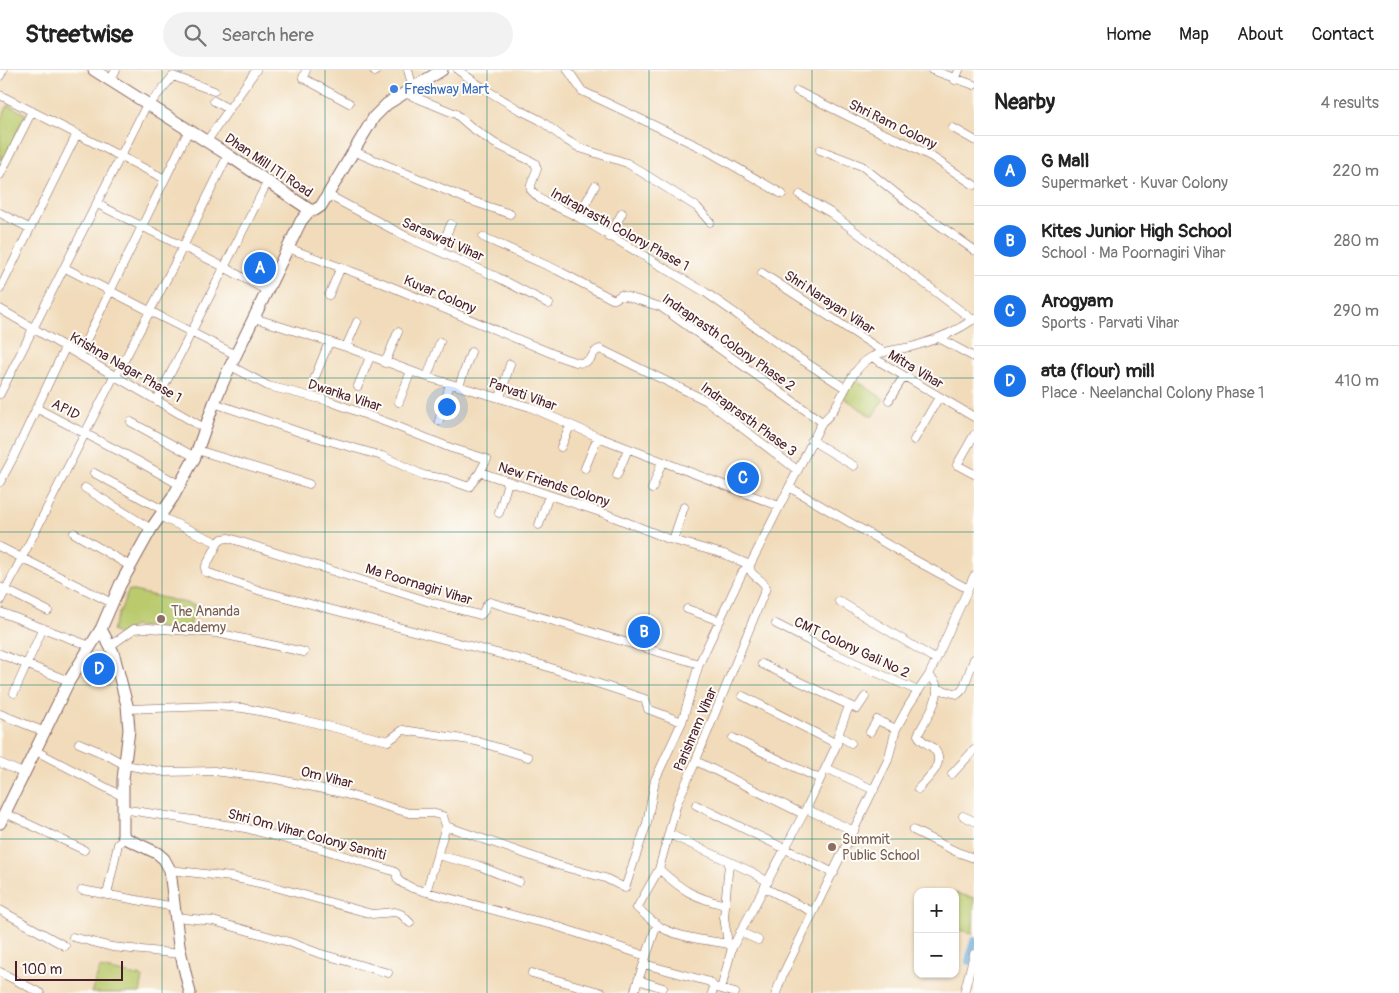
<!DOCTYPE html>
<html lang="en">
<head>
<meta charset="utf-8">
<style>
  :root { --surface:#fff; --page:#f2f2f2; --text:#222; --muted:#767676; --line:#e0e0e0; --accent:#1a73e8 }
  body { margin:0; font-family:Pangolin,sans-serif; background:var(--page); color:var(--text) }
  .controls { position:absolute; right:15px; bottom:15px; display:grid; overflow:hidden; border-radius:10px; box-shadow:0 1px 4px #0004 }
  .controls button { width:45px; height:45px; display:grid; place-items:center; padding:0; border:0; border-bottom:1px solid var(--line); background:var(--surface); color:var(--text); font:25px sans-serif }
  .scale { position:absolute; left:15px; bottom:12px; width:108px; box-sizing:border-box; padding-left:5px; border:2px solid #4a1f2b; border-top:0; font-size:14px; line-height:18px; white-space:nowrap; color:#4a1f2b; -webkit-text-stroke:4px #fdfcf7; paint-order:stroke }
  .you { position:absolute; left:446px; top:336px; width:18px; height:18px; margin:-12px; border:4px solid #fff; border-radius:50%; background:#1a73e8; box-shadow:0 0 0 8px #1a73e833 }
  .badge { display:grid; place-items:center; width:32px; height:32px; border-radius:50%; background:var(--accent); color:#fff; font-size:16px; font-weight:700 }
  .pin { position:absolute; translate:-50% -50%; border:2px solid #fff; box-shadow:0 1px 5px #0006 }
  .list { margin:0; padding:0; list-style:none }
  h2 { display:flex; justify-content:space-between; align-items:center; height:65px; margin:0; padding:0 20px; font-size:21px }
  h2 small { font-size:16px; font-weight:400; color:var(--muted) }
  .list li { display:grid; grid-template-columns:32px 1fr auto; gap:15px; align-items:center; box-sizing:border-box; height:70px; padding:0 20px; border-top:1px solid var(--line) }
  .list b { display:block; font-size:19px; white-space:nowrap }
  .list p { margin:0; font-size:16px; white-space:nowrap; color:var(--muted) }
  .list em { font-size:16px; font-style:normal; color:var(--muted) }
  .icon { flex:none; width:28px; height:28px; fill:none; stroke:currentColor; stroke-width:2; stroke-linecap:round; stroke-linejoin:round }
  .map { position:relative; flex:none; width:974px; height:923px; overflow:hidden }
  header { display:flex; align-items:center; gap:30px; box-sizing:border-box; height:70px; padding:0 25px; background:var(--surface); border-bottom:1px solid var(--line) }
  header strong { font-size:24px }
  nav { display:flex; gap:28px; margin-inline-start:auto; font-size:18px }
  .search { width:350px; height:45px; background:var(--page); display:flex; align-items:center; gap:12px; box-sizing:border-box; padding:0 18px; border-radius:28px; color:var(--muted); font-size:19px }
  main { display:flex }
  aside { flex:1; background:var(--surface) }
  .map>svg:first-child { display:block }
</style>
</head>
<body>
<header>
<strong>Streetwise</strong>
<div class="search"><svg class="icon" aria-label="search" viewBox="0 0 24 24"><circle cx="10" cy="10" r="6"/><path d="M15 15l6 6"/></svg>Search here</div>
<nav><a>Home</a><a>Map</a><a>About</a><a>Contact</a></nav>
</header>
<main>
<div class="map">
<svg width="974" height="923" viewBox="0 0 974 923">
  <rect width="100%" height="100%" fill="#fdfcf7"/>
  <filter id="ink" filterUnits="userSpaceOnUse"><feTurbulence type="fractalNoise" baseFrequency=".02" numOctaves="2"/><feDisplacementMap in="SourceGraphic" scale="10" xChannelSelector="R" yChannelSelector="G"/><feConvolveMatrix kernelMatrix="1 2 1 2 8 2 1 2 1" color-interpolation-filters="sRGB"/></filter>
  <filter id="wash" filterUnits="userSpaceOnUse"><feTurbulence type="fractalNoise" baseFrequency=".0096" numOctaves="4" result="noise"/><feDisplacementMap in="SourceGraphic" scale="20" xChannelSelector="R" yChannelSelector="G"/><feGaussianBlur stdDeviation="1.12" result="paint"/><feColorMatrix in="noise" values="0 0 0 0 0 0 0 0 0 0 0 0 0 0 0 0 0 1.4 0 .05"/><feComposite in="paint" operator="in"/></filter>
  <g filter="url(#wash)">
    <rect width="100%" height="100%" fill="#f1dbba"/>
    <!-- green -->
    <path fill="#baca6d" stroke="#82744c" d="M8,35L26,44L1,96L0,52Z
      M855,310L884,329L872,347L843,327Z
      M129,520L195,535L189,561L134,556L118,565L112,560Z
      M955,823L974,828L973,863L955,859Z
      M100,898L143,907L140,923H91Z"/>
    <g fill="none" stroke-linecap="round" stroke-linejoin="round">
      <!-- stream -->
      <path stroke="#63a9d9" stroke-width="2" d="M176,4L182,0"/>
      <!-- canal -->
      <path stroke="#63a9d9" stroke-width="8" d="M969,891L974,871"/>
    </g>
  </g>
  <g filter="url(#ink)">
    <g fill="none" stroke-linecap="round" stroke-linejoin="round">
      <!-- street casing -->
      <g stroke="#84615d" stroke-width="9">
        <path id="street" d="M306,0L303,8L349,33
          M374,0L375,2
          M408,0L413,18
          M458,0L483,18L518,39L540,50L566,70L580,78L627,93L697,137L710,152
          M568,0L582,21L708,81L782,124
          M932,0L974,15
          M0,6L3,0
          M110,10L116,0
          M955,10L959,0
          M797,21L882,63L908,74L932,87L974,115
          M405,23L456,44L471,57L494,73L535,93L537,99L531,115V120L540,129L578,147L705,222L796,286L845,318
          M0,25L165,109
          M214,31L229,39
          M149,35L173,6L214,21
          M953,58L974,70
          M207,71L256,0
          M820,80L862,96L907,132L974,180
          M353,81L469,130L510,144
          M0,105L32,41
          M328,125L409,168L497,207L549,234
          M800,125L831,143L973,250
          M97,134L224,197L267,221
          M0,143L29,158
          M578,147L595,116
          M483,167L557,200L612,229H615L621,225L661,237L822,352
          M609,167L622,143
          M288,178L380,212L563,288C573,291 583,297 591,288C594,283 595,281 600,279L707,331L797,400
          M439,181L451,154
          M69,200L236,285
          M762,203L884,282
          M0,219L77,64
          M329,225L341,197
          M0,239L204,358
          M254,248L346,277L427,307L530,337L598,367L779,436
          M939,268L974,287
          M346,277L357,252
          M79,285L189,60
          M872,287L974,347
          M385,293L398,262
          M231,296L268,316L329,331L391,354L451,378L487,389L480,402
          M116,306L174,195L228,85
          M315,307L329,272
          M427,307L440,272
          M358,316L370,287
          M459,316L471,282
          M0,324L147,34
          M500,328L510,294
          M157,330L268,111
          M889,330L904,306
          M399,332L411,301
          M214,333L302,363L382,386L423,405L446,409L469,417L480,402L606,444L669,469L724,484L750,495
          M36,338L136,390L180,415
          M439,351L450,314
          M131,352L195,387
          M974,365L957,395L974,404
          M811,370L854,396
          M914,370L939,327
          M561,377L570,356
          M197,380L309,414
          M585,398L598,367
          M94,403L163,440
          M617,405L628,379
          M0,412L13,388L66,276
          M789,417L902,483L968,519
          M85,418L151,459
          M652,419L662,392
          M499,443L508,412
          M159,446L218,473L222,469L229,468L430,532L480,545C485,543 484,534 490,532L699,594
          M539,455L549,425
          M74,463L130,496
          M673,470L684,437
          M218,473L205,498L206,502L261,521L542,595L645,629L648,639L682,652
          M0,477L112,533
          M0,517L48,541
          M0,531L114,306
          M839,531L935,589
          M687,539L720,551
          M0,542L90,576
          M776,554L833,583L918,621
          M110,576L134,559L148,558L217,563L304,582
          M0,584L69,611
          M762,594L857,639L865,627
          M937,619L958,624L963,619L974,589
          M14,623L43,558
          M743,626L837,674
          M127,639L214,636L243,638L295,648L388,671L403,660L476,671L528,687
          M0,644L45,662
          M870,662L877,650L896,659
          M838,665L851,673
          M733,668L820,709
          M79,673L107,685L125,695L165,702L214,701L276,709L342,723L409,743H432L443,746L446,756L426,822
          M36,681L122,726
          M696,691L803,744
          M0,693L25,704
          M826,698L874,720
          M952,704L974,680
          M918,719C927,709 948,692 933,678C928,673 921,672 918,665C923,653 942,628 936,614C935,611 931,608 929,605
          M696,735L834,803
          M122,739L245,758L319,778L393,801L396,803C397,813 403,813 412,818L527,849L550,854L646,886
          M806,739L854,761
          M5,743L84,780
          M963,746L974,751
          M446,756L557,795L605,808L625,818L647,753L655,710L682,652L699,594L743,501L750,495L822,352C843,336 846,303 870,288C885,279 902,280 918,275C938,269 957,261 974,249
          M913,760L957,782L974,788
          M669,764L752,802L768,812
          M437,785L477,795L519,812
          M729,793L724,847L728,874L730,876
          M659,799C683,821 693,827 725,835
          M170,800L231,807L268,815L372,844L395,842L401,844L410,853
          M765,818L813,842
          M82,820L175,837
          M107,825L118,774L125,768
          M0,840L65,876
          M176,847L213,851L289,872L318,883L388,903
          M740,862L758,870
          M73,867L112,877L181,884
          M728,874C707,870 681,868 662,858C653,853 645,844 637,838L659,799L677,733L694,695L766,518C763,507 748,507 750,495
          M644,894L710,912L714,917
          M0,902L40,923
          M532,903L603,923
          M638,910L663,918
          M721,919L732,878L806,739L837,674L838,665L849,636
          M634,923L657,854
          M712,923L714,917L735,923
          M776,923L783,904L888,690L896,659L909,635L929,605L974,506
          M964,923L974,884"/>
      </g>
      <!-- secondary casing -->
      <g stroke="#84615d" stroke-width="13">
        <path id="secondary" d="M94,0L228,85L310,140H315L321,136L374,47L387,34L442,0
          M101,559L113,582L127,635L129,660L123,709V764L125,768L157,783L164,789L170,800L179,876L190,923
          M0,753L69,611L101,559L120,515L151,459L173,427L195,387L214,333L227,303L301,151L310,140"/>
      </g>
      <!-- street -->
      <use href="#street" stroke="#fff" stroke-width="8"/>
      <!-- secondary -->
      <use href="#secondary" stroke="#fff" stroke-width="11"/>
    </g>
  </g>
  <!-- grid -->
  <path fill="none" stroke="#0f766e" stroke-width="1" stroke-opacity="0.55" d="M162,0V923M325,0V923M487,0V923M649,0V923M812,0V923M0,154H974M0,308H974M0,462H974M0,615H974M0,769H974"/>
  <!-- markers -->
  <circle fill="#3f7fe0" stroke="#fdfcf7" stroke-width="2" cx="394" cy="19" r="5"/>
  <g fill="#8d6e63" stroke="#fdfcf7" stroke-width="2">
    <circle cx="161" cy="549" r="5"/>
    <circle cx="832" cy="777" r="5"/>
  </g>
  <g text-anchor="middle" stroke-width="4" stroke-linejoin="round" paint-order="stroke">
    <!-- shop labels -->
    <g font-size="14" fill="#366cbe" stroke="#fdfcf7" text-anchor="start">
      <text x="404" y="24">Freshway Mart</text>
    </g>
    <!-- street labels -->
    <g font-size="14" fill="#4a1f2b" stroke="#fdfcf7">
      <text transform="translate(893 54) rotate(26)" y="5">Shri Ram Colony</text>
      <text transform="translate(269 95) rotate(34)" y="5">Dhan Mill ITI Road</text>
      <text transform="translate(620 159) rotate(29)" y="5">Indraprasth Colony Phase 1</text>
      <text transform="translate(443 169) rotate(24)" y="5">Saraswati Vihar</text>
      <text transform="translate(440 224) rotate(23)" y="5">Kuvar Colony</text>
      <text transform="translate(830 232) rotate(33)" y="5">Shri Narayan Vihar</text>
      <text transform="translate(729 272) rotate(35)" y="5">Indraprasth Colony Phase 2</text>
      <text transform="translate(126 297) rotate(30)" y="5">Krishna Nagar Phase 1</text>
      <text transform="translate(916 299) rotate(31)" y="5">Mitra Vihar</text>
      <text transform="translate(523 324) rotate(20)" y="5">Parvati Vihar</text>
      <text transform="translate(345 325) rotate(18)" y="5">Dwarika Vihar</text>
      <text transform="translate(66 339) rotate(27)" y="5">APID</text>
      <text transform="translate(749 349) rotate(36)" y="5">Indraprasth Phase 3</text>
      <text transform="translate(554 414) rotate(18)" y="5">New Friends Colony</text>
      <text transform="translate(419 514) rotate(17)" y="5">Ma Poornagiri Vihar</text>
      <text transform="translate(852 577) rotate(25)" y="5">CMT Colony Gali No 2</text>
      <text transform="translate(695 659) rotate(-67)" y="5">Parishram Vihar</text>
      <text transform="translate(327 707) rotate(14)" y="5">Om Vihar</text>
      <text transform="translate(307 764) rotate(15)" y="5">Shri Om Vihar Colony Samiti</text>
    </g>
    <!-- education labels -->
    <g font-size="14" fill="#785e54" stroke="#fdfcf7" text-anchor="start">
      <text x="171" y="546">The Ananda<tspan x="171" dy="16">Academy</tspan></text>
      <text x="842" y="774">Summit<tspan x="842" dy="16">Public School</tspan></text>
    </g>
  </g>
</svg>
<div class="controls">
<button>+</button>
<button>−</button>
</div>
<div class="scale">100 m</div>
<div class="you"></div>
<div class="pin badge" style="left:260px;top:198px">A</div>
<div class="pin badge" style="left:644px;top:562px">B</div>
<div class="pin badge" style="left:743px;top:408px">C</div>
<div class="pin badge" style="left:99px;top:599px">D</div>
</div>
<aside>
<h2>Nearby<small>4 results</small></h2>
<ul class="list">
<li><span class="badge">A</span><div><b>G Mall</b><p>Supermarket · Kuvar Colony</p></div><em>220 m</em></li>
<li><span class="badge">B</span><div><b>Kites Junior High School</b><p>School · Ma Poornagiri Vihar</p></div><em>280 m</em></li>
<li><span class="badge">C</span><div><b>Arogyam</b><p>Sports · Parvati Vihar</p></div><em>290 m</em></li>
<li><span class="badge">D</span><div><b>ata (flour) mill</b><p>Place · Neelanchal Colony Phase 1</p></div><em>410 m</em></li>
</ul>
</aside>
</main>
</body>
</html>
